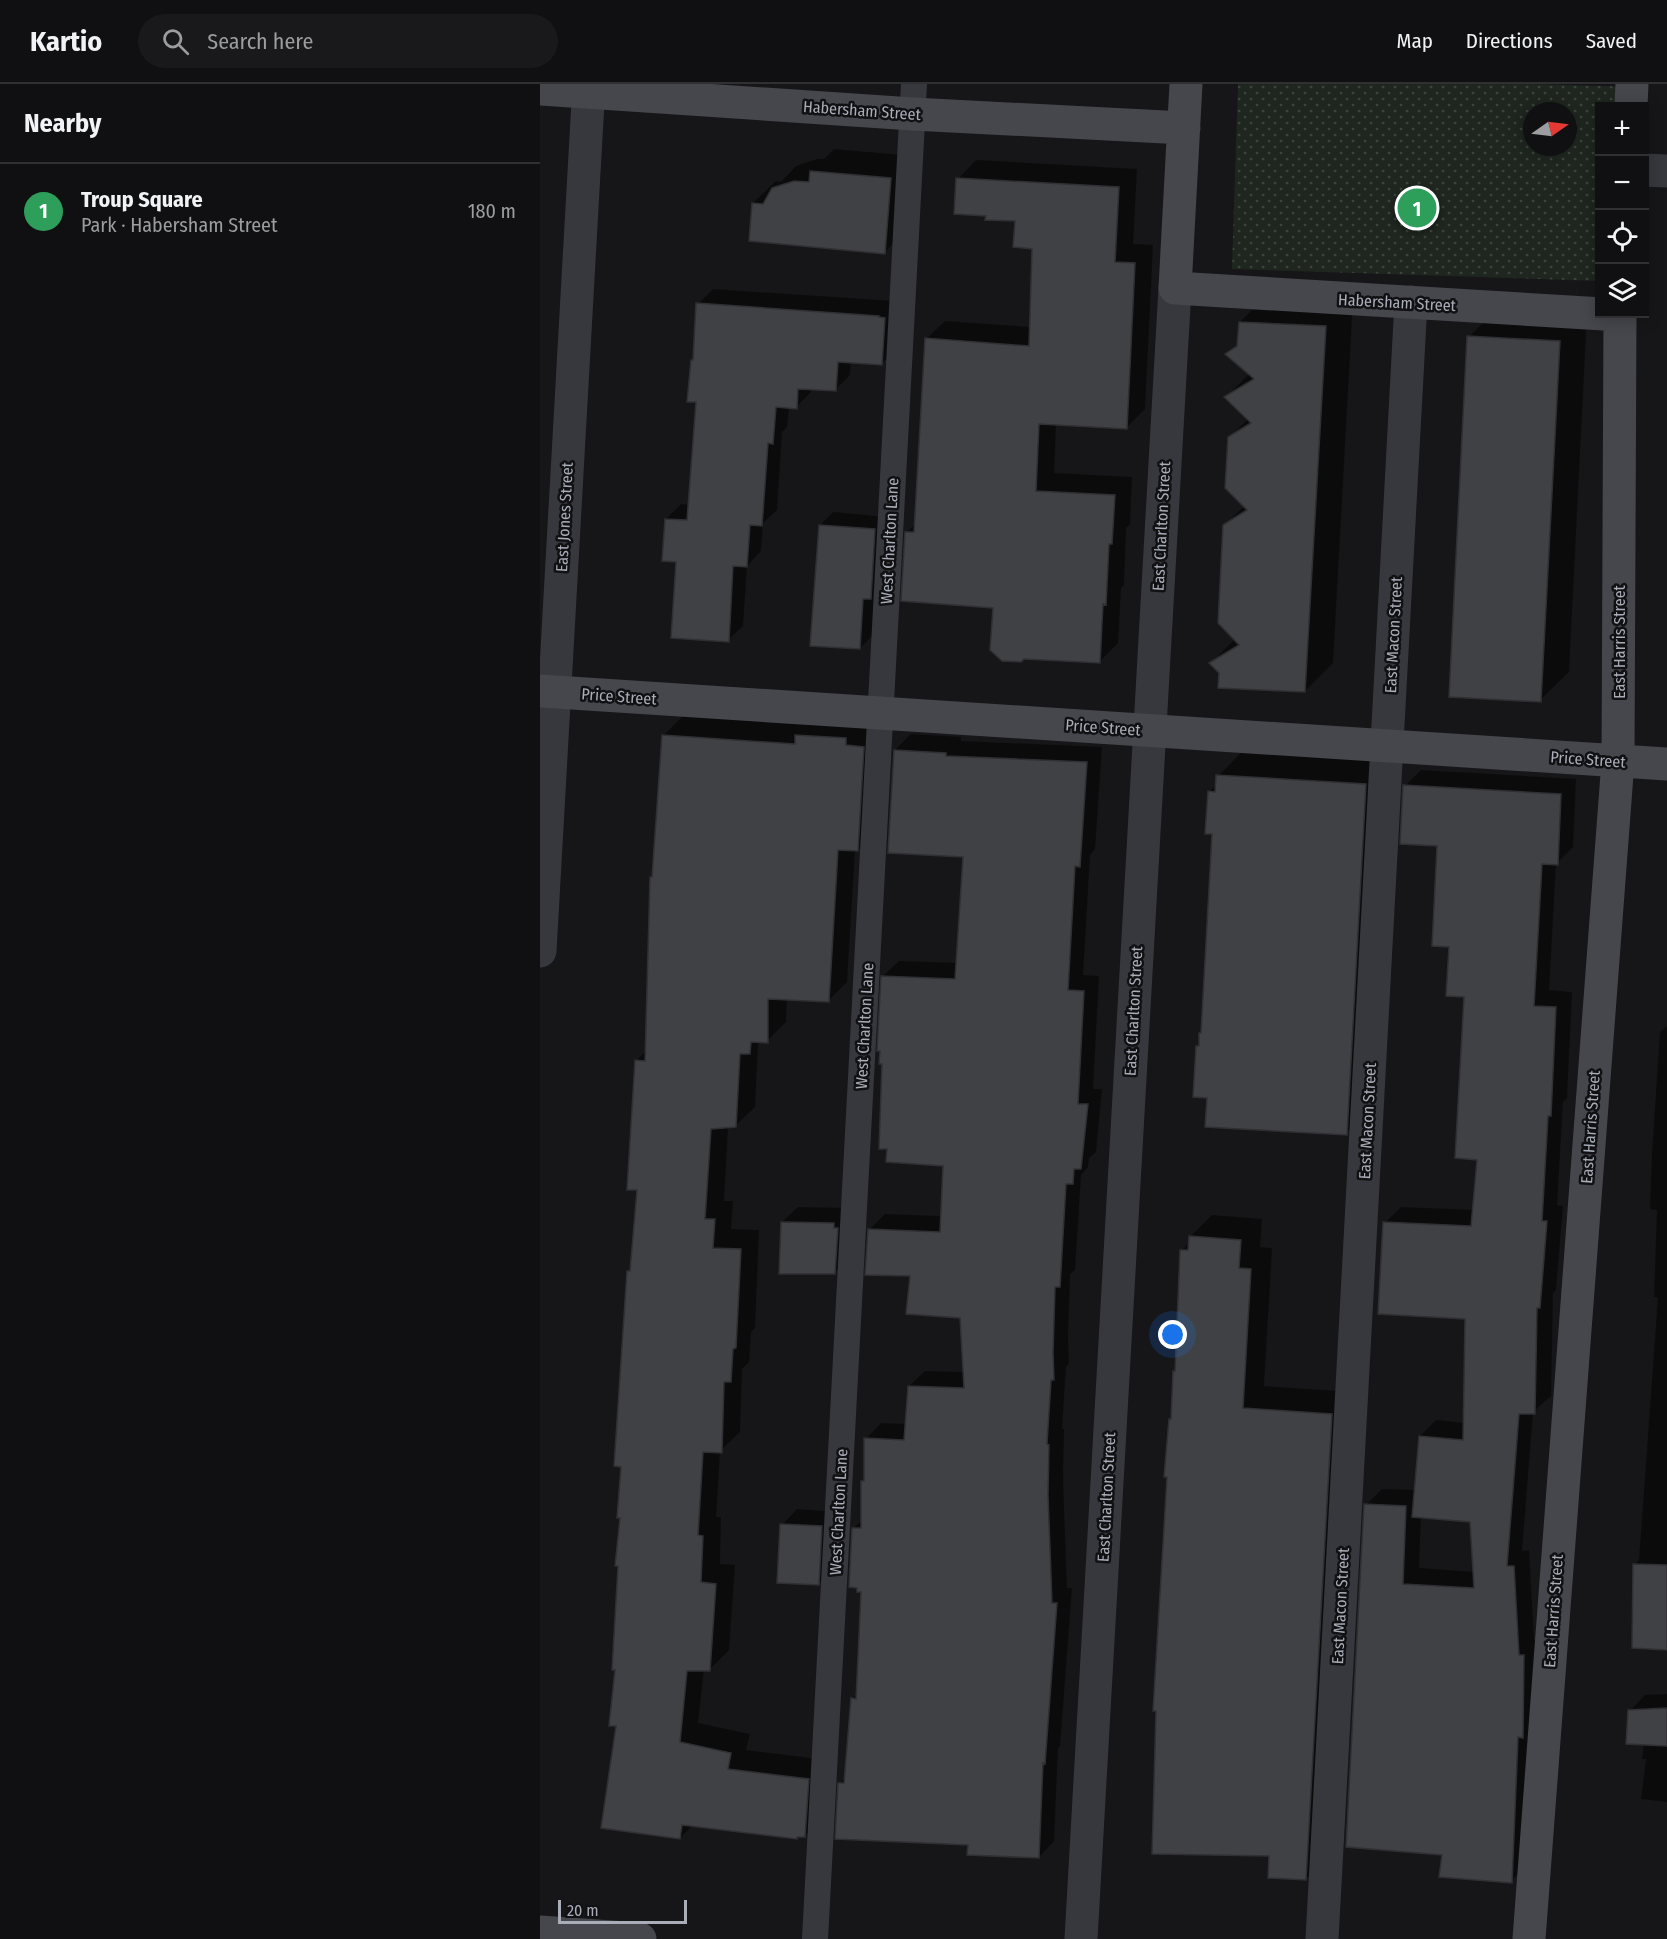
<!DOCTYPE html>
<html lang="en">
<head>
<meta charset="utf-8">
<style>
  :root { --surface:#101012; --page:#19191b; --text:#f1f3f6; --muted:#9c9d9f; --line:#303032; --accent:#0b8043 }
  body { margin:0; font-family:"Fira Sans Condensed",sans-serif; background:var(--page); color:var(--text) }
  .controls { position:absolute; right:18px; top:18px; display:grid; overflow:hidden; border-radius:0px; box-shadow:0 3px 15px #0003 }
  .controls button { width:54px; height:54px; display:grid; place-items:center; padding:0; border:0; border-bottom:2px solid var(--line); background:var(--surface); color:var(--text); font:30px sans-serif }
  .compass { position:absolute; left:983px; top:18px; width:54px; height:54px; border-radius:50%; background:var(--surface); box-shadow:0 3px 15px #0003; rotate:76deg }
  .scale { position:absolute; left:18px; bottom:15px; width:129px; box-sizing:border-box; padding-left:6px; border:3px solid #a8adb8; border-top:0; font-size:16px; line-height:21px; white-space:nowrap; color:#a8adb8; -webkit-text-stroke:4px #111113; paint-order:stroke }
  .you { position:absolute; left:633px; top:1251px; width:21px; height:21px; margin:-15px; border:4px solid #fff; border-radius:50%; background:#1a73e8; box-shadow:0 0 0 9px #1a73e833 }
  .badge { display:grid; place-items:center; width:39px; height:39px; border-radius:50%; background:var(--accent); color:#fff; font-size:20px; font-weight:700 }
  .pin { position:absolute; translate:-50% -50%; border:3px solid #fff; box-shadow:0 2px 6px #0006 }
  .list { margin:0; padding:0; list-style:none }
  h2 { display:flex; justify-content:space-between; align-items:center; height:78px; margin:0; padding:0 24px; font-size:26px }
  h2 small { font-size:20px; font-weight:400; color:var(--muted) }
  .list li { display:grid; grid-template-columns:39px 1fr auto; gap:18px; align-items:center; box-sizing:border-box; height:96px; padding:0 24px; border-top:2px solid var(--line) }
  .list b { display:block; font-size:22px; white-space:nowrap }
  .list p { margin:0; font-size:20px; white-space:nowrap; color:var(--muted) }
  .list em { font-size:20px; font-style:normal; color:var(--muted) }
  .icon { flex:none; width:33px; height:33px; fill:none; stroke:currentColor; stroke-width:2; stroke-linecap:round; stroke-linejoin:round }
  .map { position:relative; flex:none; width:1127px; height:1855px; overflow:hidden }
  header { display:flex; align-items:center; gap:36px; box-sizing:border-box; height:84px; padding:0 30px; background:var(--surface); border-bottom:2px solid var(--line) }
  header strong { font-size:28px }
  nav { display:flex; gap:33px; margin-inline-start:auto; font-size:21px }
  .search { width:420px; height:54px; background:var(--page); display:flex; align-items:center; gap:15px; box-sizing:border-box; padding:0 21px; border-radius:33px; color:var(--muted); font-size:22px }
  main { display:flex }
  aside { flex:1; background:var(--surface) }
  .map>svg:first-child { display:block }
</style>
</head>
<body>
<header>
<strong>Kartio</strong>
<div class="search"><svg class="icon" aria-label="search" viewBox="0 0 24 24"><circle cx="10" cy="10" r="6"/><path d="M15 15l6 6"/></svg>Search here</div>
<nav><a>Map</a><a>Directions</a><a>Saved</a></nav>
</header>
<main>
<aside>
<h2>Nearby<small></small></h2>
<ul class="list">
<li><span class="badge" style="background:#2e9e5b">1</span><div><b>Troup Square</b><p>Park · Habersham Street</p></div><em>180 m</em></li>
</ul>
</aside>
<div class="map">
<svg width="1127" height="1855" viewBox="0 0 1127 1855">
  <defs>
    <pattern id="park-dots" width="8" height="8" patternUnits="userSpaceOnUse" patternTransform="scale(1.5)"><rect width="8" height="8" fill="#1e261f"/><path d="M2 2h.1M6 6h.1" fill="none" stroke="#3c433d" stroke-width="1.8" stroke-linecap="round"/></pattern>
  </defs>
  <rect width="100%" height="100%" fill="#161618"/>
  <!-- park -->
  <path fill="url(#park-dots)" fill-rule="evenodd" d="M698,0H993L1096,3L1095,22H1060L1059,197L692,185ZM992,27H1028V63H992Z"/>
  <!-- shadow -->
  <path fill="#0007" fill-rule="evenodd" d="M294,65L373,72L366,146L344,169L213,119L236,97L241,98L256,82L277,75H284Z
    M436,76L597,85L593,160L613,161L605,325L586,344L516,339L514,389L592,393L590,440L586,444L584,501L581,504L578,559L559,578L454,523L367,448L376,439L386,255L405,237L491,243L493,163L477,135L447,130L418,95Z
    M173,205L354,217L356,265L341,280L311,277L310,291L295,306L271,304V308L256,323H249L247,343L242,348L237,426L223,439L221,467L207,482L203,542L188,556L137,477L126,435L141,420L150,421L158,317L154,275L158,220Z
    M728,210L813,215L793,579L765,607L681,589L671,579L695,555L684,442L705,421L689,354L709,334L686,313L710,289L688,270L699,259L700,238Z
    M957,225L1047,230L1029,588L1000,616L929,253Z
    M293,428L347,433L333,551L320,564L280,441Z
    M143,632L267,641L276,633L342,644L336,747L317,766H315L307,898L288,917L247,914L246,938L227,957H222L218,960L215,1023L195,1042H188L184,1117H193L191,1145L219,1146L215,1244L211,1248L209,1278L202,1285L200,1348L180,1367L176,1433H181L180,1480L195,1481L189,1566L170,1585H164L158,1639L210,1650L206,1666L287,1676L284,1732L265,1752L153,1741L140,1754L78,1641L76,1585L89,1187L92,1184L98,1105L96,977L107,966L114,791L124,651Z
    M371,650L421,653V657L562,663L555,765L550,771L543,891L559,892L553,1005H562L556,1068L549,1074L548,1083L541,1091L535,1186L530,1190L528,1253L529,1279L526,1283L522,1345H524L523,1395L527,1504H532L520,1662L518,1664L514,1757L499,1773L429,1760L300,1699L306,1693L312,1615L318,1609L323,1507L313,1445L322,1436V1398L325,1395L326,1355L341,1339L366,1340L369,1302L385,1287L425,1288L421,1232L371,1191L329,1146L345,1130L402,1132L404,1081L348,1064L344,979L343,892L359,877L418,879L424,771L355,666Z
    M706,664L853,672L834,1021L806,1049L669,1013L658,963L660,961L663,948L674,749L669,708L677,700L678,692Z
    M881,686L1036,695L1033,763L1016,780L1009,906L1032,908L1027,1014L1023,1018L1017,1121L1023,1122L1016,1206L1013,1209L1011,1312L993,1328L982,1467L989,1466L994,1556H1000L987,1781L971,1797L903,1769L826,1421L842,1405L876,1406L880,1352L896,1336L925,1339L926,1233L845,1139L861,1123L934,1126L938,1074L925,912L910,861L899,760L865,702ZM881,1432L932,1437L935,1488L879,1484Z
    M1127,942V1565L1094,1481L1099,1476L1118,1213H1114L1117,1126L1110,1125L1112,1069L1120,948Z
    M258,1123L309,1124L310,1173L295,1188L242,1138Z
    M672,1131L722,1135L720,1163L732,1164L724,1302L813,1308L787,1773L766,1795L731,1771L633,1333L642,1166L650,1158V1153Z
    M257,1425L297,1428L294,1485L278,1500L242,1441Z
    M1127,1610V1718L1101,1715L1106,1675H1102L1104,1659L1090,1627L1105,1611Z"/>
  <!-- building -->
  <path fill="#404145" stroke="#303034" stroke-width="1.5" d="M270,87L351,94L345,170L209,157L212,119L223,120L232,104L254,97L269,98Z
    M416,94L579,103L575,178L595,179L587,345L499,340L496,407L575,411L572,460H569L566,521L563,520L560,579L484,575L481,578L462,577L450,566L453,524L361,517L365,448H374L385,254L489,262L492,165L473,163L475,137L445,136L446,132L414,130Z
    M156,219L339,232V233L345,234L342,281L298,278L296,307L258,305L257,325L236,323L233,360L228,359L222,442L210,441L207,483L193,482L189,558L131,554L136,478L122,477L125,435L147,436L156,318H147L151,276H153Z
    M699,238L786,242L765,608L678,604L679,589L669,579L699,561L678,539L683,441L707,426L685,404L688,353L711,339L684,313L714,295L685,270L697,262Z
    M927,252L1020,257L1001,618L909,613Z
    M279,441L335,445L331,515H323L320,565L270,562Z
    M122,651L255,660V651L306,654V661L324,663L318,767L298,766L289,918L228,915V959L211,958L210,970H200L196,1043L171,1045L165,1135H175L173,1164L201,1165L196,1264L193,1265L191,1298H184L182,1369L163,1368L158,1451L163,1452L161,1498L176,1500L170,1587H147L140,1658L191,1669L188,1685L269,1695L265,1753H257V1755L142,1741L140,1755L61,1744L76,1642H69L75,1586H72L78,1482H75L80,1434H77L81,1383L74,1382L87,1187H90L97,1106H87L95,976L105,977L110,793H112Z
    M354,666L406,669V672L547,678L540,783L535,782L528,906L544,907L538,1020H548L541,1085H534L533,1100H526L520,1203H515L513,1269L514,1296H511L507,1360L509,1361L508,1411L512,1519H517L505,1680L503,1679L499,1774L427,1771L428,1761L295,1755L298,1699H304L311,1614L316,1615L321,1508H317V1504L309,1503L312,1444H321V1397H324V1354L364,1356L368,1302L424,1304L420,1234L366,1230L370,1192L325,1191L328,1145L400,1148L403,1082L346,1078L347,1065H339L342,980H339L340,967H337L341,892L415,895L423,773L348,769Z
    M676,691L826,700L807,1051L665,1043L667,1014L653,1013L656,962H659V949H661L672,750H665L668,707L675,708Z
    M863,701L1021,710L1018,781L1002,780L994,922L1016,923L1011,1032H1008L1002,1137H1007L1000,1224H997L995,1330H979L967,1482H974L979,1571H984L983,1654L978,1653L972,1799L899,1793L902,1771L806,1763L824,1420L866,1422L863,1500L934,1504L930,1438L872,1433L879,1352L923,1356L925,1235L838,1230L843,1138L931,1142L937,1076L915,1074L924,913L906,912L909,863L892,862L897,762L860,760Z
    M241,1138L294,1139V1144H298L295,1190H239Z
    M649,1152L701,1156L699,1184L711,1185L703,1324L792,1330L766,1796L728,1794L729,1772L612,1770L616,1627H613L627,1393H624L629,1335H631L633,1287H635L640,1166H648Z
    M240,1440L282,1442L279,1501L237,1499Z
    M1093,1480L1127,1481V1566L1092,1564Z
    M1127,1624V1662L1086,1660L1088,1626Z"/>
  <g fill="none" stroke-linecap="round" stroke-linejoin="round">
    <!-- lane -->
    <path stroke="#37383d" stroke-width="26" d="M275,1855L374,0"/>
    <!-- street -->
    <path stroke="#37383d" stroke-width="33" d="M1104,86L1127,87
      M0,867L49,0
      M541,1855L635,204
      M782,1855L871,218"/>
    <!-- secondary -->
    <path stroke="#45474d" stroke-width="33" d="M646,0L635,204L1080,231
      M0,5L373,30L644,44
      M1091,22L1092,0
      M0,607L1127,680
      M0,1848L100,1855
      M989,1855L1078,677L1080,230"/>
  </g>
  <g text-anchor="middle" stroke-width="5" stroke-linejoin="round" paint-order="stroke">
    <!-- street labels -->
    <g font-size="16" fill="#a8adb8" stroke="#111113">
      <text transform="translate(322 26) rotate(4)" y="6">Habersham Street</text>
      <text transform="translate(857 218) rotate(3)" y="6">Habersham Street</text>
      <text transform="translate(24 433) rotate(-87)" y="6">East Jones Street</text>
      <text transform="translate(621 442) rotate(-87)" y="6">East Charlton Street</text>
      <text transform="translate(349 457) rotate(-87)" y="6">West Charlton Lane</text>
      <text transform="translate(853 551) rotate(-87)" y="6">East Macon Street</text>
      <text transform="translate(1079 558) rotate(-90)" y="6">East Harris Street</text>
      <text transform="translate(79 612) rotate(4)" y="6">Price Street</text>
      <text transform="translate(563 643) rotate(4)" y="6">Price Street</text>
      <text transform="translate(1048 675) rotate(4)" y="6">Price Street</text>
      <text transform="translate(593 927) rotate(-87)" y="6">East Charlton Street</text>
      <text transform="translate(324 942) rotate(-87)" y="6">West Charlton Lane</text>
      <text transform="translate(827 1037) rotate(-87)" y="6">East Macon Street</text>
      <text transform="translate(1050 1043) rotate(-86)" y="6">East Harris Street</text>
      <text transform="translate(566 1413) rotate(-87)" y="6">East Charlton Street</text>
      <text transform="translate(298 1428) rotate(-87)" y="6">West Charlton Lane</text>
      <text transform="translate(800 1522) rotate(-87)" y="6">East Macon Street</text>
      <text transform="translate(1013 1527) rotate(-86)" y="6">East Harris Street</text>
    </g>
  </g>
</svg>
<div class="controls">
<button>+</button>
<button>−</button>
<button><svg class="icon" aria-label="locate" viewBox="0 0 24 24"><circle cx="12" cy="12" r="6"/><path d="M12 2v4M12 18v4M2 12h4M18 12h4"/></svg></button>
<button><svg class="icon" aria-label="layers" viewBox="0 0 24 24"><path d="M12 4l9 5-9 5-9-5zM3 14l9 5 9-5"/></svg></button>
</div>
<svg class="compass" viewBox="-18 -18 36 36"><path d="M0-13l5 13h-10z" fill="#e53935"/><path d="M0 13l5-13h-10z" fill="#9c9d9f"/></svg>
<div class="scale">20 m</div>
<div class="you"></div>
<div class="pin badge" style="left:877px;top:124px;background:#2e9e5b">1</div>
</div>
</main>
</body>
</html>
